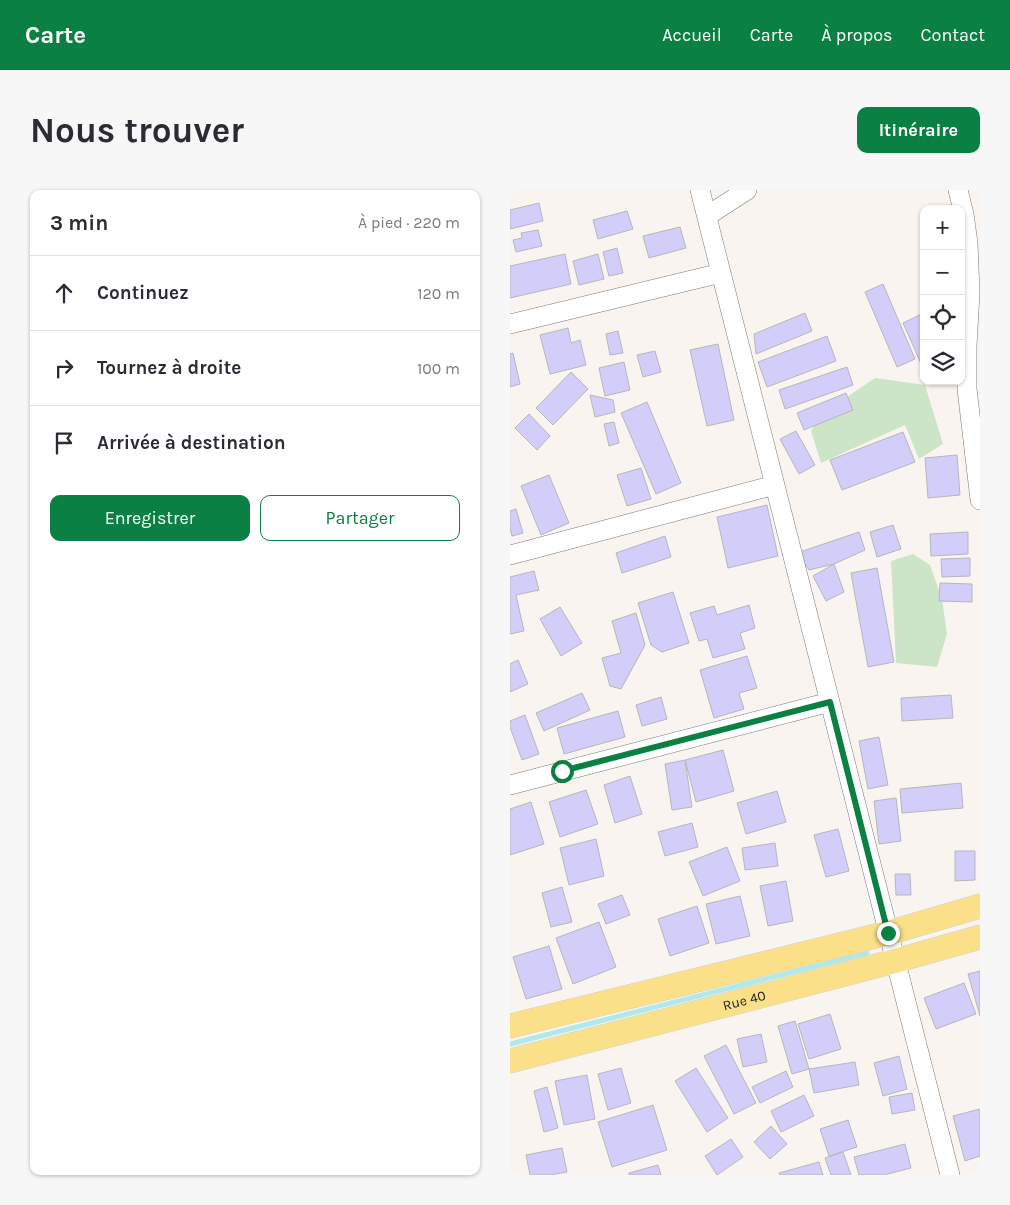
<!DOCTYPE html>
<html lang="fr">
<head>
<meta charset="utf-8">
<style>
  :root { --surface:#fff; --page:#f7f7f7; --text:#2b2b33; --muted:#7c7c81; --line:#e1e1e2; --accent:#0b8043 }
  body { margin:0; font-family:Karla,sans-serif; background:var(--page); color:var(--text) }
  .controls { position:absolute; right:15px; top:15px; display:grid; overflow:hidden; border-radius:10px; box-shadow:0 1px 4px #0004 }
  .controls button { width:45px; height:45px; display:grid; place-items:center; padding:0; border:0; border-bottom:1px solid var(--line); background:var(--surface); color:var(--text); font:25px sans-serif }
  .stop { position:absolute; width:15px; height:15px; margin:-11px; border:4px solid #0b8043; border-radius:50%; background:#fff }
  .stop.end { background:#0b8043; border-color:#fff; box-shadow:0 1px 5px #0008 }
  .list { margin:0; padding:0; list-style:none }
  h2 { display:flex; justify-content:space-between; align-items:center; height:65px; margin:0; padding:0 20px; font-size:21px }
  h2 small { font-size:16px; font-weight:400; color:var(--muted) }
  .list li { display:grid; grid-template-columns:32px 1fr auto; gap:15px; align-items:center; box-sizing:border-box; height:75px; padding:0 20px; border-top:1px solid var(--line) }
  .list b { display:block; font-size:19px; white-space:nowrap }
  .list em { font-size:16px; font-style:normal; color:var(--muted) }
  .actions { display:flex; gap:10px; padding:15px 20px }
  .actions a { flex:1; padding:11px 0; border:1px solid var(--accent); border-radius:10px; text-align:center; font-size:18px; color:var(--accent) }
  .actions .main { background:var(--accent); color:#fff }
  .icon { flex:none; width:28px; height:28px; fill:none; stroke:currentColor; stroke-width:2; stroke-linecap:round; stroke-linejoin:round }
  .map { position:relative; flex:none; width:470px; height:985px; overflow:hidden; border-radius:10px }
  header { display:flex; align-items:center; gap:30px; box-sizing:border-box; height:70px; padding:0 25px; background:var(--accent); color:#fff }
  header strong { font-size:24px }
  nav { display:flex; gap:28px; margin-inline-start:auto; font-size:18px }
  .intro { display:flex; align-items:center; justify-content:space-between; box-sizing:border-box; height:120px; padding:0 30px }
  h1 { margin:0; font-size:35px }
  .button { padding:12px 22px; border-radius:10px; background:var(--accent); color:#fff; font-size:18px; font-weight:700 }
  main { display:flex; gap:30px; padding:0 30px }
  aside { flex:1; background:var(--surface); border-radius:10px; box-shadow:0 1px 4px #0004 }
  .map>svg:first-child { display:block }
</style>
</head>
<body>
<header>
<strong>Carte</strong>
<nav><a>Accueil</a><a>Carte</a><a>À propos</a><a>Contact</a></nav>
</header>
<div class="intro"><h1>Nous trouver</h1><a class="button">Itinéraire</a></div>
<main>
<aside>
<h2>3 min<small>À pied · 220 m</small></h2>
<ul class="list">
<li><svg class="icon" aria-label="ahead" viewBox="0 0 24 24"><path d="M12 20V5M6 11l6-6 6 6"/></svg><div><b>Continuez</b></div><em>120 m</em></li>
<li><svg class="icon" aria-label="right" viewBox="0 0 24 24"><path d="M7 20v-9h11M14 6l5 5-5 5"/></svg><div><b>Tournez à droite</b></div><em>100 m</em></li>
<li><svg class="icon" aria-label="arrive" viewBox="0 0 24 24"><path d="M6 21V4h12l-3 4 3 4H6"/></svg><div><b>Arrivée à destination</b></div></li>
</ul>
<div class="actions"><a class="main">Enregistrer</a><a>Partager</a></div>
</aside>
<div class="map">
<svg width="470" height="985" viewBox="0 0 470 985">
  <rect width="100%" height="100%" fill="#faf4f0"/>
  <!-- green -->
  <path fill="#cce5c6" d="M365,188L415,195L433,254L409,269L395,235L311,273L301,241L309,226Z
    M403,364L420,375L432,409L437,444L427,477L386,473L381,371Z"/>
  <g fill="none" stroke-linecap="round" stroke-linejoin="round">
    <!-- stream -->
    <path stroke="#afe9ea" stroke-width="5" d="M0,854L357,763"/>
  </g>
  <!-- building -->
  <path fill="#d2cef9" stroke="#b7b6bc" d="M29,13L33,31L0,39V20Z
    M117,21L123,39L88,49L83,30Z
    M170,37L176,58L139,68L133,46Z
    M28,40L32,56L6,62L3,50L12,48L11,43Z
    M107,58L113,83L99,86L93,62Z
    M55,64L61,94L0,108V76Z
    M88,64L94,89L69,95L63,71Z
    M373,94L405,169L387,177L355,102Z
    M295,123L302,141L246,164L244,144Z
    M414,123V178H413L393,133Z
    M58,138L61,153L70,150L76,175L40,184L30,145Z
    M108,141L113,163L100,165L96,144Z
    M317,146L326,171L257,197L248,172Z
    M208,154L224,230L197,236L180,160Z
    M145,161L151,182L133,187L127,165Z
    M3,163L10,194L0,197V164Z
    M114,172L120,200L95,206L89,178Z
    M337,177L343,195L275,219L269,200Z
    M61,182L78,199L43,235L26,218Z
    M336,203L343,220L294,240L287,223Z
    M80,205L103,210L105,222L85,227Z
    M137,212L171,293L146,304L111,223Z
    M19,224L40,246L27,260L5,238Z
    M104,232L109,253L99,256L94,234Z
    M286,241L305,275L289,284L270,249Z
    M393,242L405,272L332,300L320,270Z
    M447,265L450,305L418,308L415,268Z
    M131,278L141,309L117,316L107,285Z
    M39,285L59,333L31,345L11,296Z
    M257,315L268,366L218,378L207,327Z
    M6,319L13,343L2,346L0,338V321Z
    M383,335L391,359L367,367L360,342Z
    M349,342L355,360L324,374L299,380L287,363Z
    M458,342V364L421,366L420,344Z
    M155,346L161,367L112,383L106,363Z
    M460,368V386L432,387L431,369Z
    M324,374L334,402L316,411L303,386Z
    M367,378L384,472L358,477L341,383Z
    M24,381L29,400L6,405L14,441L0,444V387Z
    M430,393L462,394V412L429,411Z
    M163,402L179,453L152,462L141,455L128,413Z
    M239,415L245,438L230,443L235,459L203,468L197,449L189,451L180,423L204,416L207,425Z
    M50,417L72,453L51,466L30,429Z
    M126,423L135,455L111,499L100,496L92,468L111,463L102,431Z
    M237,466L247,498L229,503L234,519L204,528L190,480Z
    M8,470L18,494L0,502V474Z
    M72,503L80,520L34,541L26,523Z
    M441,505L443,528L392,531L391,508Z
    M151,507L157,529L132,536L126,515Z
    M108,521L115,547L54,564L47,538Z
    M15,525L29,564L12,570L0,537V531Z
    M369,547L378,595L358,599L349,551Z
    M213,560L224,601L186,612L175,570Z
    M175,570L182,617L162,620L155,574Z
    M120,586L132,624L105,633L94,595Z
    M451,593L453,618L392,623L390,599Z
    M76,600L88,634L50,647L39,612Z
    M267,601L276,632L236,644L227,613Z
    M386,608L391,651L369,654L364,611Z
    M21,612L34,654L0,665V619Z
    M182,633L188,657L155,666L148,642Z
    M328,639L339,681L316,687L304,645Z
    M86,649L94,686L59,695L50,658Z
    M265,653L268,676L235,680L232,658Z
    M217,657L230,691L193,706L179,672Z
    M445,661H465V690L445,691Z
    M385,684H400L401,705H386Z
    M276,691L283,731L258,736L250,696Z
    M52,697L62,732L41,737L32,703Z
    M112,705L120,725L96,734L88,714Z
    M230,706L240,746L206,754L196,714Z
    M187,716L199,753L160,766L148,729Z
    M89,732L106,777L63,794L46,748Z
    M39,756L52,799L16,809L3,767Z
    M470,781V826L458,784Z
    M454,793L466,824L426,839L414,808Z
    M320,824L331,859L299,869L288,834Z
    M285,831L299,879L282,884L268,836Z
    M251,844L257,872L233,877L227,849Z
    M216,855L246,913L224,924L194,866Z
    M389,866L397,899L373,906L364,873Z
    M345,872L349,895L304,903L299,879Z
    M111,878L121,913L98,920L88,884Z
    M186,878L218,928L197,942L165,891Z
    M276,881L283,897L250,913L242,897Z
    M77,885L85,929L54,935L45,891Z
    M37,897L48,938L34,942L24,901Z
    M402,903L405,920L382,924L379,907Z
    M294,905L304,926L271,942L261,921Z
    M143,915L157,960L102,977L88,932Z
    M470,919V966L455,971L443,926Z
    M338,930L347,957L319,966L310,939Z
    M261,936L277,954L260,969L244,952Z
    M221,949L233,967L207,985L195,966Z
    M395,954L401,978L374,985H349L344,967Z
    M52,958L57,982L40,985H20L16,965Z
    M333,962L341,985H321L315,968Z
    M309,972L313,985H270L269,983Z
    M148,975L151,985H119V983Z"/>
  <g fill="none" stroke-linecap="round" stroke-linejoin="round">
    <!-- minor casing -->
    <g stroke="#7e7974" stroke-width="20">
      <path id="minor" d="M190,0L440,985
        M448,0L454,24L458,53L460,103L457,156V199L470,310
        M197,26L237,0
        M0,134L211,83
        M0,365L265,295
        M0,595L320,512"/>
    </g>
    <!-- major casing -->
    <g stroke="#d3d3d3" stroke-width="25">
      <g id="major">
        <path d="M0,836L378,743L470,716"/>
        <path id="s1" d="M0,871L385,771L470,747"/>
      </g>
    </g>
    <!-- minor -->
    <use href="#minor" stroke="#fff" stroke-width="19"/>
    <!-- major -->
    <use href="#major" stroke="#f9e089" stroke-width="24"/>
  </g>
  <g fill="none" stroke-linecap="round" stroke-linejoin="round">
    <!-- route -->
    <path stroke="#0b8043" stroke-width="6" d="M52,581L320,512L378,743"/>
  </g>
  <g text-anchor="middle" stroke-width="4.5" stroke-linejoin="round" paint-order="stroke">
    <!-- street labels -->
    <g font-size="14" fill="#252322" stroke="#fff">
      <text dy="5" stroke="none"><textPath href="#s1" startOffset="242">Rue 40</textPath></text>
    </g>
  </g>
</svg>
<div class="controls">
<button>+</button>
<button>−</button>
<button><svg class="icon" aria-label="locate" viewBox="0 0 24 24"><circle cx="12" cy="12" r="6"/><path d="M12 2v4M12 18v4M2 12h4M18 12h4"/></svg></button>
<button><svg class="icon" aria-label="layers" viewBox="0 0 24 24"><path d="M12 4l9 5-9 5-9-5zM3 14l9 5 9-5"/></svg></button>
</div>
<div class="stop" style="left:52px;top:581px"></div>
<div class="stop end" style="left:378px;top:743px"></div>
</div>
</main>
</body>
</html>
